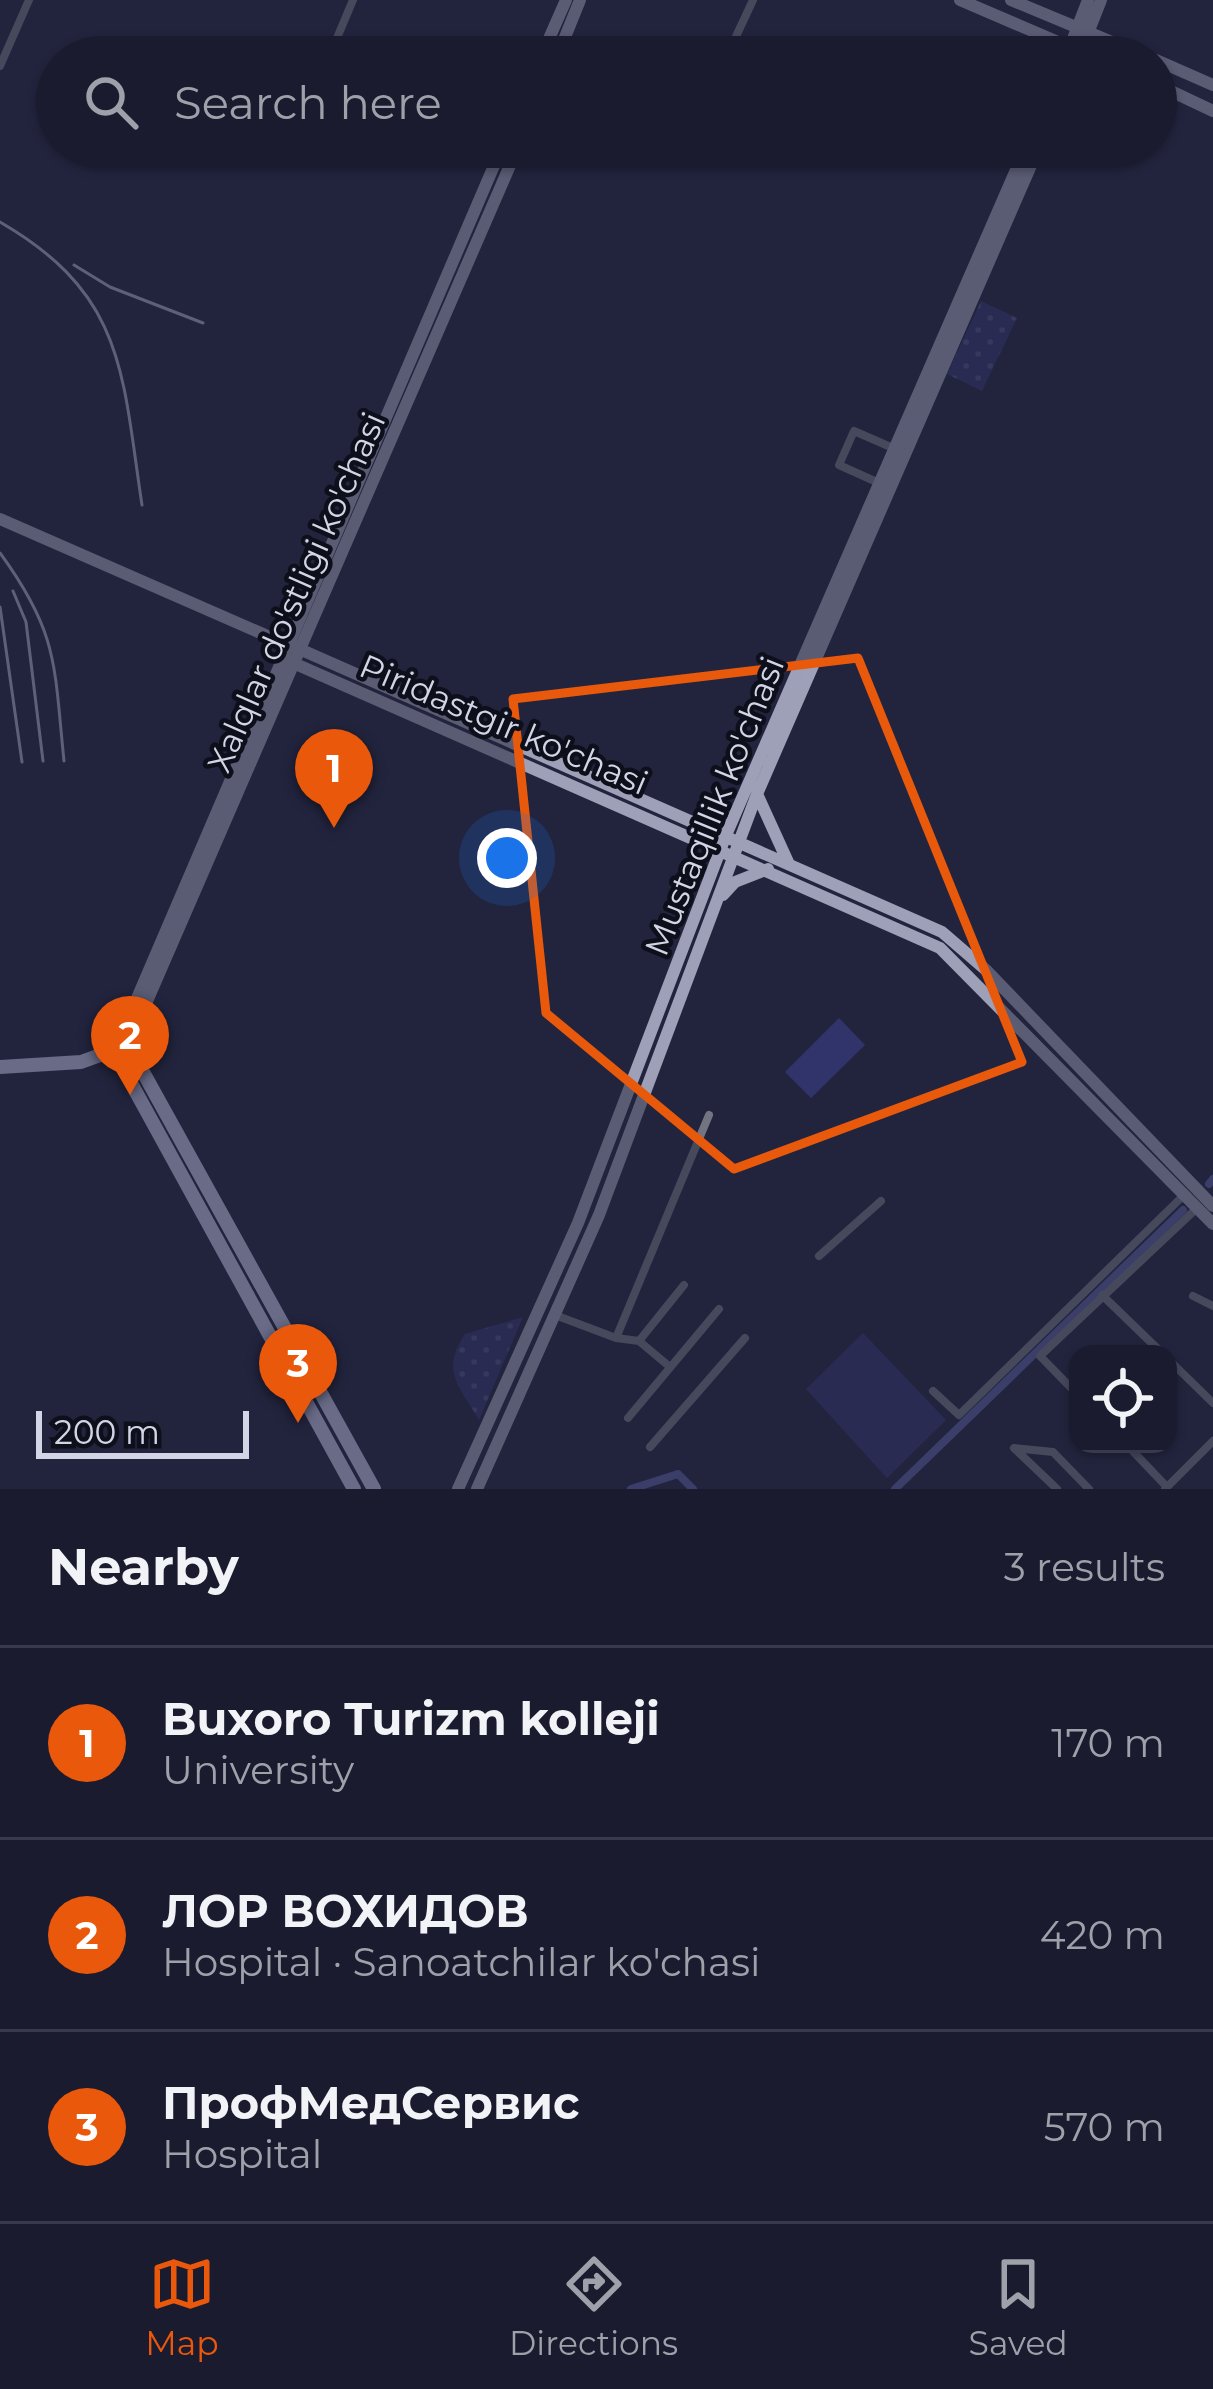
<!DOCTYPE html>
<html lang="en">
<head>
<meta charset="utf-8">
<style>
  :root { --surface:#1a1b2e; --page:#232436; --text:#f1f3f6; --muted:#9fa1aa; --line:#38394a; --accent:#ea580c }
  body { margin:0; font-family:Montserrat,sans-serif; background:var(--page); color:var(--text) }
  .controls { position:absolute; right:36px; bottom:36px; display:grid; overflow:hidden; border-radius:24px; box-shadow:0 3px 9px #0004 }
  .controls button { width:108px; height:108px; display:grid; place-items:center; padding:0; border:0; border-bottom:3px solid var(--line); background:var(--surface); color:var(--text); font:60px sans-serif }
  .scale { position:absolute; left:36px; bottom:30px; width:213px; box-sizing:border-box; padding-left:12px; border:6px solid #d2d5e6; border-top:0; font-size:33px; line-height:42px; white-space:nowrap; color:#d2d5e6; -webkit-text-stroke:9px #0d0f1a; paint-order:stroke }
  .you { position:absolute; left:507px; top:858px; width:42px; height:42px; margin:-30px; border:9px solid #fff; border-radius:50%; background:#1a73e8; box-shadow:0 0 0 18px #1a73e833 }
  .badge { display:grid; place-items:center; width:78px; height:78px; border-radius:50%; background:var(--accent); color:#fff; font-size:39px; font-weight:700 }
  .pin { position:absolute; translate:-50% -99px; filter:drop-shadow(0 3px 6px #0008) }
  .pin::after { content:''; position:absolute; top:63px; width:42px; height:36px; background:inherit; clip-path:polygon(0 0,100% 0,50% 100%) }
  .list { margin:0; padding:0; list-style:none }
  h2 { display:flex; justify-content:space-between; align-items:center; height:156px; margin:0; padding:0 48px; font-size:51px }
  h2 small { font-size:39px; font-weight:400; color:var(--muted) }
  .list li { display:grid; grid-template-columns:78px 1fr auto; gap:36px; align-items:center; box-sizing:border-box; height:192px; padding:0 48px; border-top:3px solid var(--line) }
  .list b { display:block; font-size:45px; white-space:nowrap }
  .list p { margin:0; font-size:39px; white-space:nowrap; color:var(--muted) }
  .list em { font-size:39px; font-style:normal; color:var(--muted) }
  .icon { flex:none; width:66px; height:66px; fill:none; stroke:currentColor; stroke-width:2; stroke-linecap:round; stroke-linejoin:round }
  .map { position:relative; flex:none; width:1213px; height:1489px; overflow:hidden }
  .search { position:absolute; background:var(--surface); box-shadow:0 3px 9px #0004; left:36px; right:36px; top:36px; height:132px; display:flex; align-items:center; gap:30px; box-sizing:border-box; padding:0 42px; border-radius:66px; color:var(--muted); font-size:45px }
  .sheet { height:732px; background:var(--surface) }
  nav { display:flex; justify-content:space-around; align-items:center; box-sizing:border-box; height:168px; border-top:3px solid var(--line); background:var(--surface); font-size:33px; color:var(--muted) }
  nav a { display:grid; justify-items:center; gap:6px }
  nav .on { color:var(--accent) }
  .map>svg:first-child { display:block }
</style>
</head>
<body>
<div class="map">
<svg width="1213" height="1489" viewBox="0 0 1213 1489">
  <defs>
    <pattern id="grass-dots" width="8" height="8" patternUnits="userSpaceOnUse" patternTransform="scale(3)"><rect width="8" height="8" fill="#31336b"/><path d="M2 2h.1M6 6h.1" fill="none" stroke="#4e5080" stroke-width="1.8" stroke-linecap="round"/></pattern>
  </defs>
  <rect width="100%" height="100%" fill="#22243e"/>
  <!-- grass -->
  <path fill="url(#grass-dots)" d="M981,301L1017,318L982,391L947,374Z
    M523,1317L479,1420C460,1387 440,1371 465,1334Z"/>
  <!-- pitch -->
  <path fill="#31336b" d="M839,1018L865,1045L811,1098L785,1072Z
    M863,1333L946,1420L887,1478L806,1389Z"/>
  <g fill="none" stroke-linecap="round" stroke-linejoin="round">
    <!-- canal -->
    <path stroke="#585d9d" stroke-width="8" d="M1209,1184L1213,1179
      M631,1489L678,1474L693,1489
      M895,1489L1183,1210"/>
    <!-- street -->
    <path stroke="#727482" stroke-width="8" d="M732,45L753,0
      M329,57L353,0
      M0,66L29,0
      M879,483L839,465L854,431L893,448
      M819,1256L881,1201
      M1102,1295L1163,1354
      M1193,1296L1213,1306
      M555,1315L616,1338L709,1115
      M616,1338L639,1341L670,1367
      M639,1341L684,1285
      M1168,1359L1213,1403
      M933,1391L959,1415L1184,1195
      M1078,1395L1040,1356L1197,1208
      M628,1418L719,1309
      M1126,1444L1167,1487
      M650,1447L745,1338
      M1057,1489L1014,1448L1053,1452L1089,1489
      M1165,1489L1213,1441"/>
    <!-- secondary -->
    <path stroke="#9da0b7" stroke-width="12" d="M960,0L1093,57
      M1011,0L1148,57
      M1086,38L1101,0
      M541,57L566,0
      M557,57L580,0
      M1066,57L1088,0
      M1156,60L1213,85
      M1156,84L1213,111
      M0,519L288,645
      M288,644L942,932L986,970L1213,1206
      M282,658L940,948L1213,1224
      M757,794L788,862
      M723,895L735,882L768,869
      M128,1045L518,147
      M114,1052L502,147
      M458,1489L578,1223L726,835L1026,147
      M477,1489L599,1215L757,794L1039,147"/>
    <!-- primary -->
    <path stroke="#bec2df" stroke-width="14" d="M114,1052L354,1489
      M0,1067L81,1062L128,1045L374,1489"/>
    <!-- rail -->
    <path stroke="#a5a8bb" stroke-width="3" d="M0,222C126,295 122,374 142,505
      M74,265L110,287L203,323
      M0,553C59,634 54,665 64,761
      M13,591L26,622L43,761
      M0,607L22,762"/>
  </g>
  <!-- marked area -->
  <path d="M0 0H1213V1489H0ZM858,658L1022,1062L734,1169L546,1013L513,699Z" fill="#22243e" fill-opacity=".55" fill-rule="evenodd"/>
  <path fill="none" stroke="#e8590c" stroke-width="9" stroke-linejoin="round" d="M858,658L1022,1062L734,1169L546,1013L513,699Z"/>
  <g text-anchor="middle" stroke-width="9" stroke-linejoin="round" paint-order="stroke">
    <!-- street labels -->
    <g font-size="33" fill="#d2d5e6" stroke="#0d0f1a">
      <text transform="translate(296 592) rotate(-66)" y="12">Xalqlar do'stligi ko'chasi</text>
      <text transform="translate(504 724) rotate(23)" y="12">Piridastgir ko'chasi</text>
      <text transform="translate(714 806) rotate(-68)" y="12">Mustaqillik ko'chasi</text>
    </g>
  </g>
</svg>
<div class="controls">
<button><svg class="icon" aria-label="locate" viewBox="0 0 24 24"><circle cx="12" cy="12" r="6"/><path d="M12 2v4M12 18v4M2 12h4M18 12h4"/></svg></button>
</div>
<div class="scale">200 m</div>
<div class="you"></div>
<div class="pin badge" style="left:334px;top:828px">1</div>
<div class="pin badge" style="left:130px;top:1095px">2</div>
<div class="pin badge" style="left:298px;top:1423px">3</div>
<div class="search"><svg class="icon" aria-label="search" viewBox="0 0 24 24"><circle cx="10" cy="10" r="6"/><path d="M15 15l6 6"/></svg>Search here</div>
</div>
<section class="sheet">
<h2>Nearby<small>3 results</small></h2>
<ul class="list">
<li><span class="badge">1</span><div><b>Buxoro Turizm kolleji</b><p>University</p></div><em>170 m</em></li>
<li><span class="badge">2</span><div><b>ЛОР ВОХИДОВ</b><p>Hospital · Sanoatchilar ko'chasi</p></div><em>420 m</em></li>
<li><span class="badge">3</span><div><b>ПрофМедСервис</b><p>Hospital</p></div><em>570 m</em></li>
</ul>
</section>
<nav>
<a class="on"><svg class="icon" aria-label="map" viewBox="0 0 24 24"><path d="M3 6l6-2 6 2 6-2v14l-6 2-6-2-6 2zM9 4v14M15 6v14"/></svg>Map</a>
<a><svg class="icon" aria-label="directions" viewBox="0 0 24 24"><path d="M12 3l9 9-9 9-9-9zM9 14v-3h6M13 9l2 2-2 2"/></svg>Directions</a>
<a><svg class="icon" aria-label="saved" viewBox="0 0 24 24"><path d="M7 4h10v16l-5-4-5 4z"/></svg>Saved</a>
</nav>
</body>
</html>
